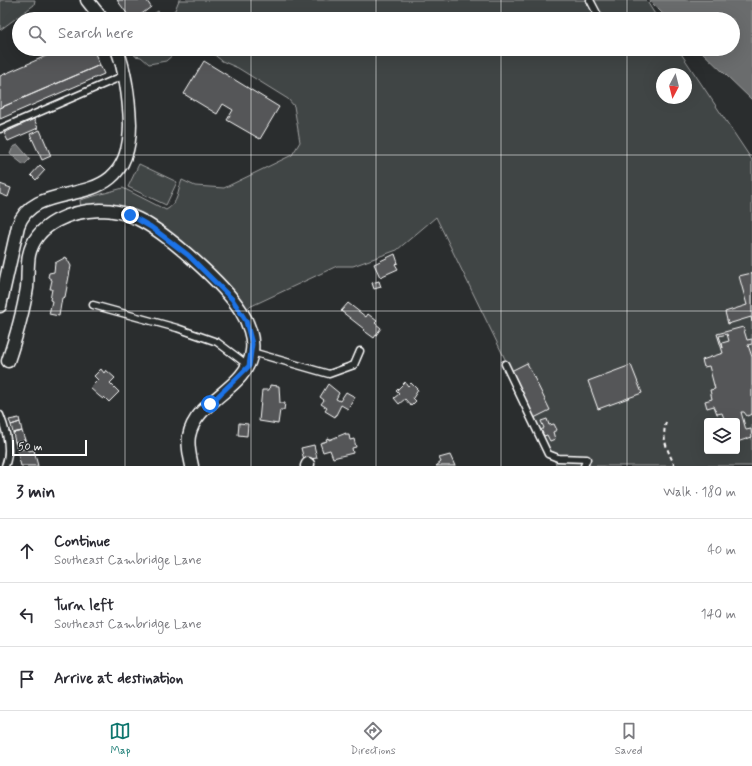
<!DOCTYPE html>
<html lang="en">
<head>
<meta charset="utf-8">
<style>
  :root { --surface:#fff; --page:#f2f2f3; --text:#2b2b33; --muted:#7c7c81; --line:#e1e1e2; --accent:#0f766e }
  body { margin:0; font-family:Mynerve,sans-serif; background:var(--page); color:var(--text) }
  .controls { position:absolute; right:12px; bottom:12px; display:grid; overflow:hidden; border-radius:4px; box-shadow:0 4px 16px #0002 }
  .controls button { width:36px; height:36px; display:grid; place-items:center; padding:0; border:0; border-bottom:1px solid var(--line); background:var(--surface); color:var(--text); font:20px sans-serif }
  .compass { position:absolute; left:656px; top:68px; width:36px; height:36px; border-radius:50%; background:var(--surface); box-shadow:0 4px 16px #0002; rotate:187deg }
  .scale { position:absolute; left:12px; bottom:10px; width:75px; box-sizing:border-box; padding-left:4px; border:2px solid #fff; border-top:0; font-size:11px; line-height:14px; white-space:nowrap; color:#fff; -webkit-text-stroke:3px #2a2d2e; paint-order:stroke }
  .stop { position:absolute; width:12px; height:12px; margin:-9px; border:3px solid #1a73e8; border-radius:50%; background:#fff }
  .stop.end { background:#1a73e8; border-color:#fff; box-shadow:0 1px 4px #0008 }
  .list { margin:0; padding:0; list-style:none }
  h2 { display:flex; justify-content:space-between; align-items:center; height:52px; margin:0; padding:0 16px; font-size:17px }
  h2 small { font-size:13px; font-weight:400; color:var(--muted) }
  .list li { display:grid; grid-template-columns:26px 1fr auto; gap:12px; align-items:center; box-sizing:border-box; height:64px; padding:0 16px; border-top:1px solid var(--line) }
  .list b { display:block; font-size:15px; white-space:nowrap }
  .list p { margin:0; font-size:13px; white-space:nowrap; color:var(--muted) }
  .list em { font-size:13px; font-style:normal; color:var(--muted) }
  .icon { flex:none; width:22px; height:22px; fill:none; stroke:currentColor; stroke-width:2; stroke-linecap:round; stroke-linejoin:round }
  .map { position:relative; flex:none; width:752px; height:466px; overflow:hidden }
  .search { position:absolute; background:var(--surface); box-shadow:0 4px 16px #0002; left:12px; right:12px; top:12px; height:44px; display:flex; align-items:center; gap:10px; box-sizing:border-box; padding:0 14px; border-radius:22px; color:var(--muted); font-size:15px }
  .sheet { height:244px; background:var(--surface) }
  nav { display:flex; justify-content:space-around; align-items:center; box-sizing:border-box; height:56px; border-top:1px solid var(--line); background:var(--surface); font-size:11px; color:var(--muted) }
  nav a { display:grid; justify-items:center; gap:2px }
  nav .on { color:var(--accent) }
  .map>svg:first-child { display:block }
</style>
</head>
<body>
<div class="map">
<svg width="752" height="466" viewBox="0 0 752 466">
  <rect width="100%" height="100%" fill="#2a2d2e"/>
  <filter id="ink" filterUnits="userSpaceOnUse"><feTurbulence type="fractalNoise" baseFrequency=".025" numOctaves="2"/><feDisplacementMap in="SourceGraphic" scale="8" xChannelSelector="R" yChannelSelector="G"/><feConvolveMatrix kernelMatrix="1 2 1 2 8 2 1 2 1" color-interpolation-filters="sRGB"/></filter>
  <g filter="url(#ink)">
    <!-- green -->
    <path fill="#414445" stroke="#a0a2a2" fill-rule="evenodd" d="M0,0H35L34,5L0,30Z
      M179,0H646L658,19H146L158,11L164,17L175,10Z
      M133,49H678L752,160V466H557L436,217L397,250L353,266H337L245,309L138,216L81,209L80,200L123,188L166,210C179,203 177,192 182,180L195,186L224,188L292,155L300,142L294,106L288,99L238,68L222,61L211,52L182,50L176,52L166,61L149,64L141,57L135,56ZM662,74H686V98H662ZM707,421H737V451H707Z
      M139,164L177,182L166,205L128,187Z"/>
    <!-- water -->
    <path fill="#6a6c6d" stroke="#a6a7a7" d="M649,0H752V100L699,49H733V19H668Z
      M18,145L30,159L24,165L10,154L13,147Z"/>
    <!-- building -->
    <path fill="#555758" stroke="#fff" fill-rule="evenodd" d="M117,0H149L147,1L151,7L135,19H131Z
      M62,49H93L100,65L0,108V76Z
      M204,61L279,107L260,139L227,120L233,110L223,104L217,114L184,94Z
      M100,65L104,74L0,119V108Z
      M34,119L38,128L8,141L4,133Z
      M40,130L51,156L42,160L30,134Z
      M40,165L45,170L36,180L31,175Z
      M0,184L11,188L8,197L0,194Z
      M395,254L398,263L395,264L398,269L380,277L374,264Z
      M66,257L71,266L65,297L62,298L59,316L49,314L52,301L50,300L52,289H50L52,280L48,277L49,273L54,272L55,263Z
      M752,273V322L751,317L728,324L725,312L747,305L739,276Z
      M379,281L381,287L374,289L372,283Z
      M348,303L366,317L368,314L377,321L375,323L381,328L374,338L363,330L364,329L341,311Z
      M743,327L747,340L752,339V344L748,345L752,357V414L747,416L744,412H741L746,430L751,429L752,437L737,442V421H725L722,413L717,414L714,406L707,408L705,401L712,399L710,390L715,389L709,366L704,367L702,360L723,353L717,334ZM727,334L729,341L722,343L723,348L719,336Z
      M527,363L550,410L534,418L511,371Z
      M631,365L642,393L598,409L588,381Z
      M101,369L104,373L106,370L115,378L110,383L119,392L109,402L104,397L103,399L99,396L90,388L98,380L94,376Z
      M405,382L408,386L411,383L418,390L413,398L416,401L411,406L405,399L399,404L394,398L399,394L396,391Z
      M328,384L339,393L336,399L340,401L346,392L355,397L348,409L341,405L335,417L325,411L327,408L321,404L324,400L320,397Z
      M270,385L279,386L280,403H285L284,410H280L278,424L259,421L262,390H269Z
      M19,418L20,422L11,425L9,420Z
      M547,419L549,425L554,424L557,430L553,432L555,439L550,441L547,435L544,436L541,430L544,428L541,421Z
      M20,422L22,431L13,433L11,425Z
      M239,423L248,424L247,436L238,435Z
      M22,431L25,440L15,442L13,433Z
      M346,433V435H349L350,440L354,439L356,447L352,448L353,453L333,458L330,450L323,452L320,443L327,441L326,439L329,438V440Z
      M25,440L27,448L17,450L15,442Z
      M314,445L317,458L304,460L301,448Z
      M27,448L28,451L34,450L38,466H21L17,450Z
      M450,455L455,466H436L441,462L439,458Z"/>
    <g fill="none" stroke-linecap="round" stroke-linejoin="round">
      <!-- service casing -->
      <g stroke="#fff" stroke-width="9">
        <path id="service" d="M590,0L600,19
          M0,129L125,75
          M93,305L177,328L217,342L249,366
          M252,352L329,374L354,365L360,351
          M505,364L548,454L558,458L587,459L584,466
          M0,415C6,430 12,450 5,466"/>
      </g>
      <!-- minor casing -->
      <g stroke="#fff" stroke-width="15">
        <path id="minor" d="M87,0L102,19
          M0,306L18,226C37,172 130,221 130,124C129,98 126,73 117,49
          M8,361C16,337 23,313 27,288C28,277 27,266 29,255C36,223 71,211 100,210C113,210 126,213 138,219C167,233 224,284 241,311C248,322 254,338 252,351C248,389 196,399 189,436C187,446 190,456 192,466
          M307,466L308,464"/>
      </g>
      <!-- path -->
      <path stroke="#fff" stroke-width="2" stroke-dasharray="4 3" stroke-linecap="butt" d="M666,422C661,439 668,451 675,466"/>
      <!-- service -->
      <use href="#service" stroke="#2a2d2e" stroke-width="6"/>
      <!-- minor -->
      <use href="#minor" stroke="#2a2d2e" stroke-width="12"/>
    </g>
  </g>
  <g fill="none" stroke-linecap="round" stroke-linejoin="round" filter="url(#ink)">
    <!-- route -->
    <path stroke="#1a73e8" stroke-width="5" d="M130,215L151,227L188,255L232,299L246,321L252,344L249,366L210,404"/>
  </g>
  <!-- grid -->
  <path fill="none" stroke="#fff" stroke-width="1" stroke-opacity="0.55" d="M125,0V19M251,0V19M376,0V19M501,0V19M627,0V19M125,49V466M251,49V466M376,49V466M501,49V466M627,49V466M0,155H752M0,311H752"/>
</svg>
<div class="controls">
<button><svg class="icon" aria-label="layers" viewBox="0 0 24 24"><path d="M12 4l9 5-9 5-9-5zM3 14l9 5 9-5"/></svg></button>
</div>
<svg class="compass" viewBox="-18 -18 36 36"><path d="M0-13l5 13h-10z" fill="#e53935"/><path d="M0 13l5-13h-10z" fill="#7c7c81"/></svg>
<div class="scale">50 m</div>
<div class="stop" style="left:210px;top:404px"></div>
<div class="stop end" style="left:130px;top:215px"></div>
<div class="search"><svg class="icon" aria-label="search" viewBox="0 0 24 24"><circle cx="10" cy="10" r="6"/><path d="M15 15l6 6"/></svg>Search here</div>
</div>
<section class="sheet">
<h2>3 min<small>Walk · 180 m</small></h2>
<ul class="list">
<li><svg class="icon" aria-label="ahead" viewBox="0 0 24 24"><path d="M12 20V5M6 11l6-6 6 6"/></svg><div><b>Continue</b><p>Southeast Cambridge Lane</p></div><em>40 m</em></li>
<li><svg class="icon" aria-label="left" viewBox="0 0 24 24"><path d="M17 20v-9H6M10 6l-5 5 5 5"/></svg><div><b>Turn left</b><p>Southeast Cambridge Lane</p></div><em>140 m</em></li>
<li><svg class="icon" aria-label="arrive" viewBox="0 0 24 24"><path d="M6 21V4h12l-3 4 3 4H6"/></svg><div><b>Arrive at destination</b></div></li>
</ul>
</section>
<nav>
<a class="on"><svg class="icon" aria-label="map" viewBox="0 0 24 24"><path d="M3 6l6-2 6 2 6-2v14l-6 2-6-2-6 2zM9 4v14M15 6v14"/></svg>Map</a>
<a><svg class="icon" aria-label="directions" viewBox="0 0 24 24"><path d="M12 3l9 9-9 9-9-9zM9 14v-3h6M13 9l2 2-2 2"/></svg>Directions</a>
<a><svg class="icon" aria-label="saved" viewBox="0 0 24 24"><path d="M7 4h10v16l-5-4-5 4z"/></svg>Saved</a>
</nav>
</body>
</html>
